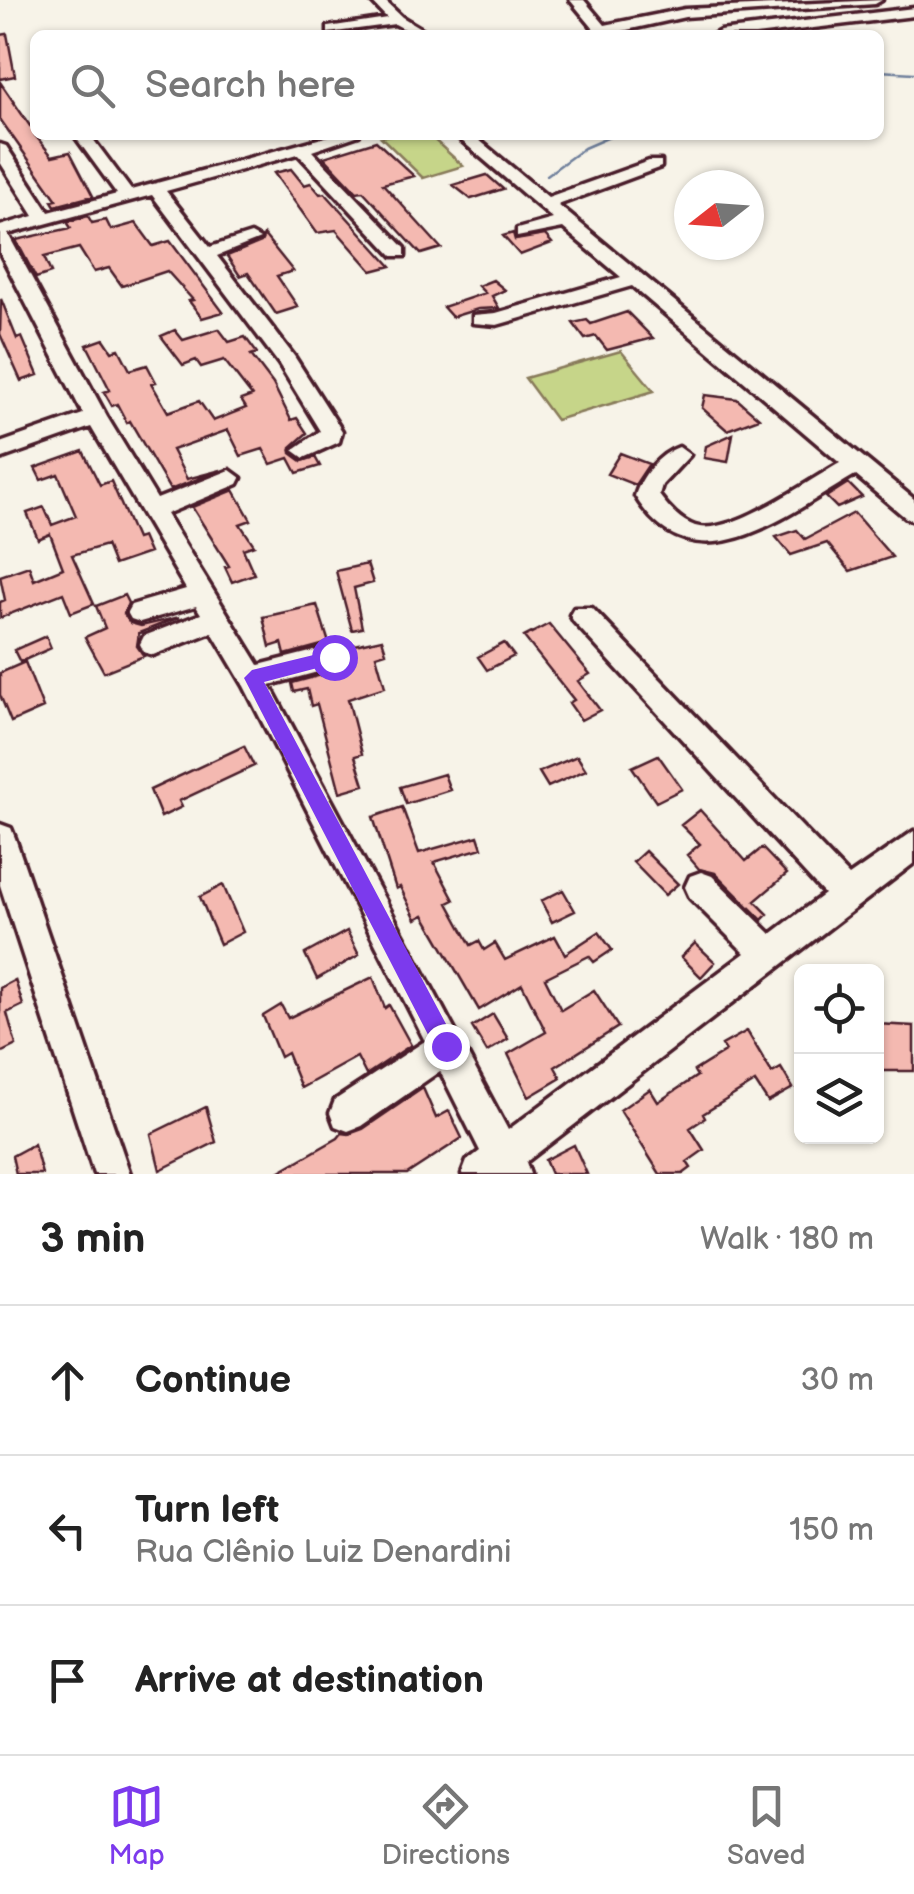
<!DOCTYPE html>
<html lang="en">
<head>
<meta charset="utf-8">
<style>
  :root { --surface:#fff; --page:#f6f6f6; --text:#222; --muted:#767676; --line:#e0e0e0; --accent:#7c3aed }
  body { margin:0; font-family:"Balsamiq Sans",sans-serif; background:var(--page); color:var(--text) }
  .controls { position:absolute; right:30px; bottom:30px; display:grid; overflow:hidden; border-radius:15px; box-shadow:0 2px 8px #0004 }
  .controls button { width:90px; height:90px; display:grid; place-items:center; padding:0; border:0; border-bottom:2px solid var(--line); background:var(--surface); color:var(--text); font:50px sans-serif }
  .compass { position:absolute; left:674px; top:170px; width:90px; height:90px; border-radius:50%; background:var(--surface); box-shadow:0 2px 8px #0004; rotate:253deg }
  .stop { position:absolute; width:30px; height:30px; margin:-22px; border:8px solid #7c3aed; border-radius:50%; background:#fff }
  .stop.end { background:#7c3aed; border-color:#fff; box-shadow:0 2px 10px #0008 }
  .list { margin:0; padding:0; list-style:none }
  h2 { display:flex; justify-content:space-between; align-items:center; height:130px; margin:0; padding:0 40px; font-size:42px }
  h2 small { font-size:32px; font-weight:400; color:var(--muted) }
  .list li { display:grid; grid-template-columns:65px 1fr auto; gap:30px; align-items:center; box-sizing:border-box; height:150px; padding:0 40px; border-top:2px solid var(--line) }
  .list b { display:block; font-size:38px; white-space:nowrap }
  .list p { margin:0; font-size:32px; white-space:nowrap; color:var(--muted) }
  .list em { font-size:32px; font-style:normal; color:var(--muted) }
  .icon { flex:none; width:55px; height:55px; fill:none; stroke:currentColor; stroke-width:2; stroke-linecap:round; stroke-linejoin:round }
  .map { position:relative; flex:none; width:914px; height:1174px; overflow:hidden }
  .search { position:absolute; background:var(--surface); box-shadow:0 2px 8px #0004; left:30px; right:30px; top:30px; height:110px; display:flex; align-items:center; gap:25px; box-sizing:border-box; padding:0 35px; border-radius:15px; color:var(--muted); font-size:38px }
  .sheet { height:580px; background:var(--surface) }
  nav { display:flex; justify-content:space-around; align-items:center; box-sizing:border-box; height:140px; border-top:2px solid var(--line); background:var(--surface); font-size:28px; color:var(--muted) }
  nav a { display:grid; justify-items:center; gap:5px }
  nav .on { color:var(--accent) }
  .map>svg:first-child { display:block }
</style>
</head>
<body>
<div class="map">
<svg width="914" height="1174" viewBox="0 0 914 1174">
  <rect width="100%" height="100%" fill="#f7f3e8"/>
  <filter id="ink" filterUnits="userSpaceOnUse"><feTurbulence type="fractalNoise" baseFrequency=".01" numOctaves="2"/><feDisplacementMap in="SourceGraphic" scale="20" xChannelSelector="R" yChannelSelector="G"/><feConvolveMatrix kernelMatrix="1 2 1 2 8 2 1 2 1" color-interpolation-filters="sRGB"/></filter>
  <g filter="url(#ink)">
    <!-- green -->
    <path fill="#c6d589" stroke="#887a5a" stroke-width="2.5" d="M390,135H429L463,166L423,178L381,137Z
      M621,351L654,391L556,420L525,378Z"/>
    <g fill="none" stroke-linecap="round" stroke-linejoin="round">
      <!-- stream -->
      <path stroke="#70809c" stroke-width="2.5" d="M879,71L914,73
        M547,175L584,148L614,135"/>
    </g>
    <!-- building -->
    <path fill="#f4b9b1" stroke="#4a1f2b" stroke-width="2.5" d="M7,34L15,76L0,79V35Z
      M0,82L30,126L35,124V135L52,156L70,152L93,196L55,206L52,201L57,200L0,119Z
      M376,141L414,176L383,184L441,248L421,254L363,191L357,192L324,157Z
      M291,169L304,185L311,183L320,194L325,193L391,266L372,271L336,230L317,233L274,173Z
      M487,175L503,189L471,199L453,185Z
      M88,216L92,223L106,220L111,230L136,223L153,246L170,241L223,312L202,318L189,301L193,300L167,271L122,286L109,268L94,272L79,248L44,257L51,273L36,278L16,240L71,228L67,222Z
      M513,233L515,240L545,235L552,243L520,255L503,236Z
      M264,235L293,271L277,276L298,307L276,314L248,273L240,276L227,256L261,242Z
      M493,280L505,290L492,296L499,308L478,309L452,317L443,307L485,293L478,286Z
      M1,299L17,339L22,337L38,375L21,381L0,334Z
      M627,312L653,338L607,350L596,336L585,339L573,323L587,320L591,324Z
      M219,329L229,342L245,337L257,353L251,355L273,384L291,420L297,418L307,433L291,447V453L302,461L315,457L320,466L297,473L289,458L271,464L263,449L241,456L228,430L172,450L187,479L221,470L170,490L130,421L127,423L117,404L112,406L104,392L110,390L87,345L104,339L112,351L119,349L130,370L147,365L156,382L151,383L168,412L199,401L213,421L246,408L241,400L252,396L224,360L201,367L196,360L183,365L161,336L175,330L183,340Z
      M705,395L737,399L759,418L727,430L702,408Z
      M733,434L728,462L704,458L706,446Z
      M83,451L100,485L111,481L136,539L142,537L149,553L114,565L106,545L72,555L94,604L71,613L63,593L0,618V602L5,600L0,576L29,566L34,580L63,568L50,534L38,539L27,513L44,507L52,525L76,516L58,474L41,480L35,468Z
      M620,453L649,464L635,485L607,474Z
      M848,483L862,497L837,508L826,497Z
      M234,490L251,520L240,524L254,545L243,549L254,574L232,582L225,567L229,566L192,507Z
      M854,513L892,557L850,571L827,543L791,555L776,537L797,530L805,539Z
      M367,564L373,583L354,588L362,628L352,630L336,571Z
      M124,595L128,603L124,614L130,623L141,626L180,617L139,633L137,646L144,656L104,672L85,637L105,628L96,606Z
      M317,605L329,643L285,655L282,643L270,647L263,617Z
      M549,624L590,674L578,681L600,710L581,720L569,703L574,700L524,637Z
      M46,636L51,648L20,662L14,650Z
      M382,639L386,652L376,655L385,687L348,699L362,754L355,756L364,785L340,792L317,704L311,706L307,689L294,692L292,683L344,669L350,659L346,647Z
      M504,643L514,656L487,670L478,657Z
      M25,662L43,708L11,722L0,695V673Z
      M244,746L254,766L179,801L182,807L161,817L150,790Z
      M658,755L682,789L656,802L632,767Z
      M577,756L586,770L548,787L539,772Z
      M444,774L450,790L406,804L400,787Z
      M402,807L419,853L478,836L482,848L434,862L454,900L448,903L471,945L479,941L484,950L495,943L505,960L555,936L565,954L599,932L612,950L594,962L589,956L545,978L561,1010L594,990L618,1027L555,1067L561,1078L529,1097L508,1054L546,1032L522,984L479,1010L424,915L416,919L400,887L396,889L373,817Z
      M700,810L746,861L762,848L787,874L755,901L768,914L762,920L715,873L699,869L687,855L700,844L681,825Z
      M645,851L678,884L665,895L633,862Z
      M223,885L243,932L220,944L200,897Z
      M563,890L575,911L552,922L541,901Z
      M347,931L359,955L317,979L305,954Z
      M695,943L715,962L701,977L681,957Z
      M373,977L385,1008L389,1005L411,1045L366,1075L357,1057L301,1088L287,1053L280,1057L263,1016L281,1005L288,1018Z
      M15,980L23,1005L7,1013L16,1045L0,1053V988Z
      M493,1014L508,1039L487,1052L472,1027Z
      M876,1024L914,1026V1071H876Z
      M747,1031L772,1073L781,1068L793,1088L768,1102L755,1082L703,1114L705,1118L690,1128L704,1150L687,1162L691,1168L683,1174H660L620,1110L650,1089L658,1102L697,1076L694,1071L726,1051L722,1045Z
      M423,1088L436,1118L449,1111L462,1138L407,1174H275L338,1138L342,1133L349,1134L363,1129Z
      M206,1107L216,1142L160,1170L151,1134Z
      M34,1144L42,1174H16L12,1156Z
      M574,1145L587,1174H551L545,1160Z"/>
    <g fill="none" stroke-linecap="round" stroke-linejoin="round">
      <!-- minor casing -->
      <g stroke="#4a1f2b" stroke-width="7">
        <path id="minor" d="M370,0H384L402,17L432,35H415L395,24L328,33V27L387,18Z
          M570,0H584L605,25L685,9L882,0L875,4L685,17L604,35H584L594,29Z
          M914,8V16L755,35H713L720,31Z
          M74,135H90L131,190L333,135H359L312,151L405,248V256H393L298,154L166,191L210,247L251,234L260,239L217,256L294,356L342,431L339,442L304,458L293,450L320,431L279,364L152,195L8,234L107,417L157,499L230,470L241,478L238,484L166,514L259,665L334,646L343,649L347,657L343,665L270,685L508,1130L745,953L690,898L685,887L690,876L701,872L712,876L771,934L824,894L574,622L570,615L574,608H592L849,876L914,831V863L526,1162L530,1174H462L467,1161L480,1151L440,1071L361,1126L348,1131L335,1126L330,1113L335,1100L425,1041L244,686L212,632L153,655L144,652L140,644L144,636L201,614L196,606L140,622L131,619L127,612L131,605L186,589L91,427L0,459V443L83,414L0,253V226L34,216L0,162V144L6,146L49,212L117,194Z
          M455,135H473L548,197L649,161H661V167L558,205L914,499V521L906,518L855,475C787,514 693,593 635,496C641,476 659,454 679,447L690,455L662,485L659,495C668,507 680,521 695,526C730,537 809,480 840,463L632,286L497,325L473,323V315L496,313L621,277L563,228L517,237V229L553,219Z
          M0,824L11,828L15,838L130,1174H94L0,885Z"/>
      </g>
      <!-- minor -->
      <use href="#minor" fill="#f7f3e8" fill-rule="evenodd"/>
    </g>
  </g>
  <!-- route -->
  <path fill="#7c3aed" d="M334,650L342,657L340,662L264,682L454,1039L457,1046L454,1054L446,1058L438,1054L244,678L252,670Z"/>
</svg>
<div class="controls">
<button><svg class="icon" aria-label="locate" viewBox="0 0 24 24"><circle cx="12" cy="12" r="6"/><path d="M12 2v4M12 18v4M2 12h4M18 12h4"/></svg></button>
<button><svg class="icon" aria-label="layers" viewBox="0 0 24 24"><path d="M12 4l9 5-9 5-9-5zM3 14l9 5 9-5"/></svg></button>
</div>
<svg class="compass" viewBox="-18 -18 36 36"><path d="M0-13l5 13h-10z" fill="#e53935"/><path d="M0 13l5-13h-10z" fill="#767676"/></svg>
<div class="stop" style="left:334px;top:657px"></div>
<div class="stop end" style="left:446px;top:1046px"></div>
<div class="search"><svg class="icon" aria-label="search" viewBox="0 0 24 24"><circle cx="10" cy="10" r="6"/><path d="M15 15l6 6"/></svg>Search here</div>
</div>
<section class="sheet">
<h2>3 min<small>Walk · 180 m</small></h2>
<ul class="list">
<li><svg class="icon" aria-label="ahead" viewBox="0 0 24 24"><path d="M12 20V5M6 11l6-6 6 6"/></svg><div><b>Continue</b></div><em>30 m</em></li>
<li><svg class="icon" aria-label="left" viewBox="0 0 24 24"><path d="M17 20v-9H6M10 6l-5 5 5 5"/></svg><div><b>Turn left</b><p>Rua Clênio Luiz Denardini</p></div><em>150 m</em></li>
<li><svg class="icon" aria-label="arrive" viewBox="0 0 24 24"><path d="M6 21V4h12l-3 4 3 4H6"/></svg><div><b>Arrive at destination</b></div></li>
</ul>
</section>
<nav>
<a class="on"><svg class="icon" aria-label="map" viewBox="0 0 24 24"><path d="M3 6l6-2 6 2 6-2v14l-6 2-6-2-6 2zM9 4v14M15 6v14"/></svg>Map</a>
<a><svg class="icon" aria-label="directions" viewBox="0 0 24 24"><path d="M12 3l9 9-9 9-9-9zM9 14v-3h6M13 9l2 2-2 2"/></svg>Directions</a>
<a><svg class="icon" aria-label="saved" viewBox="0 0 24 24"><path d="M7 4h10v16l-5-4-5 4z"/></svg>Saved</a>
</nav>
</body>
</html>
